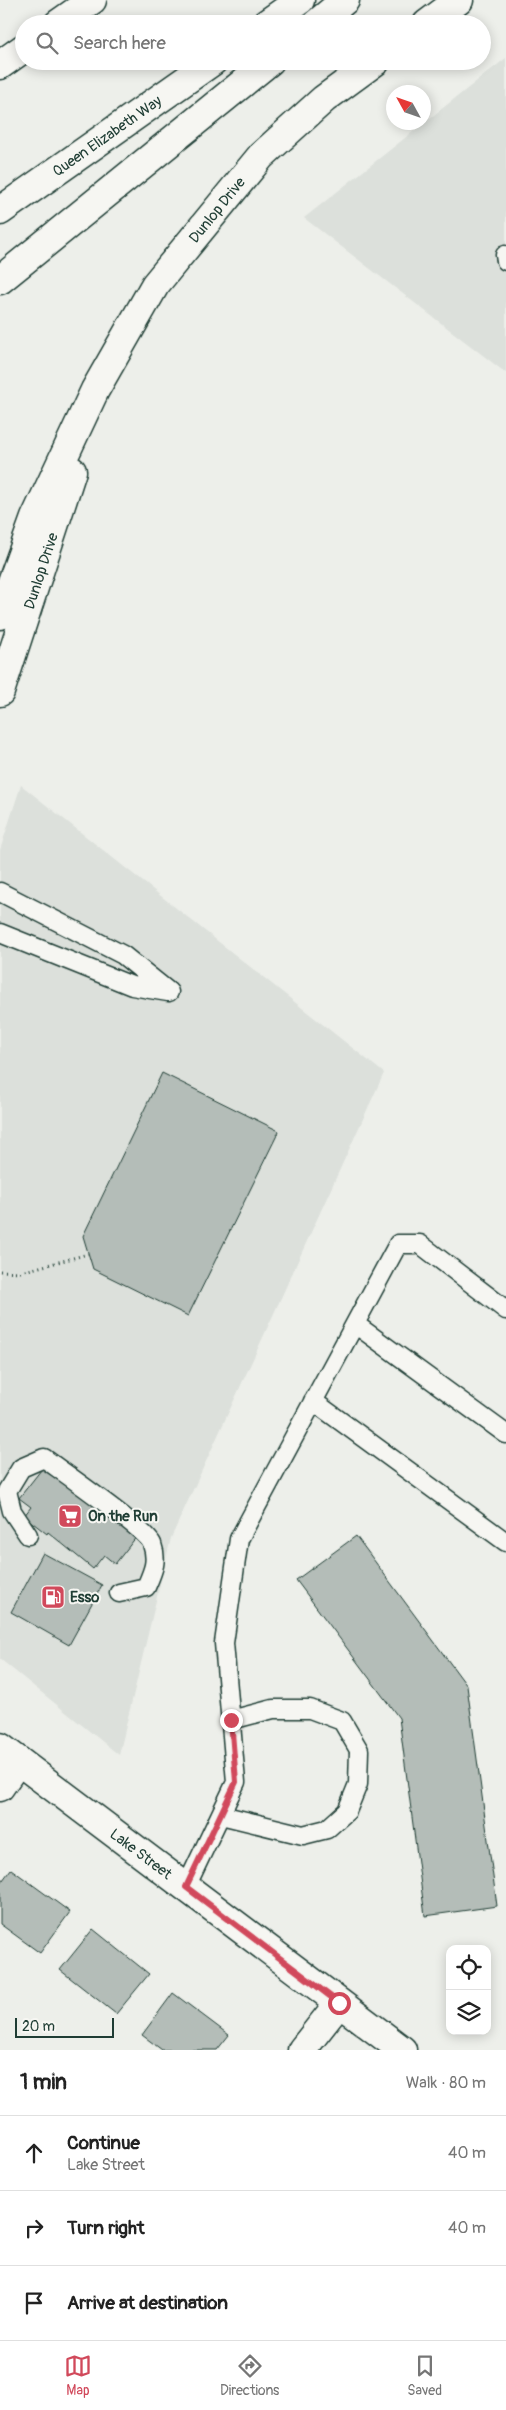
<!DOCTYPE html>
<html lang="en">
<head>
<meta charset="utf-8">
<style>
  :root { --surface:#fff; --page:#f2f2f2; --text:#222; --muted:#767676; --line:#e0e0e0; --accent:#d1495b }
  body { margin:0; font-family:Pangolin,sans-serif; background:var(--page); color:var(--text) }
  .controls { position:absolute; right:15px; bottom:15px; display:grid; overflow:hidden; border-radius:10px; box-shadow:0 2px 12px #0003 }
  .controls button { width:45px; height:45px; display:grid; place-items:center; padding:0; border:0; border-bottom:1px solid var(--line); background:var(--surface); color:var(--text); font:25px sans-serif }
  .compass { position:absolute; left:386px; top:85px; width:45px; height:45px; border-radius:50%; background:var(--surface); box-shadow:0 2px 12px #0003; rotate:310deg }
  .scale { position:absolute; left:15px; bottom:12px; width:99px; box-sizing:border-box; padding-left:5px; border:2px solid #1f3d34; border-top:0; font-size:14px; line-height:18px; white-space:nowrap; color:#1f3d34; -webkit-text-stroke:4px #f6f6f2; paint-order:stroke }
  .stop { position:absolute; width:15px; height:15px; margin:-11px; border:4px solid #d1495b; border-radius:50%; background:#fff }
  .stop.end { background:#d1495b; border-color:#fff; box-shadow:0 1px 5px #0008 }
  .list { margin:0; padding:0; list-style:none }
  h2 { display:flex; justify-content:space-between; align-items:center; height:65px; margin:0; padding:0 20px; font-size:21px }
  h2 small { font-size:16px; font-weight:400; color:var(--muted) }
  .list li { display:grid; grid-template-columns:32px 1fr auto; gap:15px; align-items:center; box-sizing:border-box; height:75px; padding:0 20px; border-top:1px solid var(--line) }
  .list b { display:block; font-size:19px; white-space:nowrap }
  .list p { margin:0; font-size:16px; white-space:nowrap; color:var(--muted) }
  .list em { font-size:16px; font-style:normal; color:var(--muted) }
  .icon { flex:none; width:28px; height:28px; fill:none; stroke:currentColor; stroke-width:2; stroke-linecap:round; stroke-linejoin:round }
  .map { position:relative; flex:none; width:506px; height:2050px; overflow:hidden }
  .search { position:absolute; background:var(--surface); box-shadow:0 2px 12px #0003; left:15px; right:15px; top:15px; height:55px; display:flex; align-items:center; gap:12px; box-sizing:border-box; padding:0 18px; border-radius:28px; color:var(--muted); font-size:19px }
  .sheet { height:290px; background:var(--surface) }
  nav { display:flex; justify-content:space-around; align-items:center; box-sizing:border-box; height:70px; border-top:1px solid var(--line); background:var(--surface); font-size:14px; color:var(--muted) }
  nav a { display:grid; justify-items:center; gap:2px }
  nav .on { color:var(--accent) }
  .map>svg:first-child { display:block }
</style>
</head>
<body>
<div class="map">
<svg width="506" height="2050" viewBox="0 0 506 2050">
  <rect width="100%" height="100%" fill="#edefea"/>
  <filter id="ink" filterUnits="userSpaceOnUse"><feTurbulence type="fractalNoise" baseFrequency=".02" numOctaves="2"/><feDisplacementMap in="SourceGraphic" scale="10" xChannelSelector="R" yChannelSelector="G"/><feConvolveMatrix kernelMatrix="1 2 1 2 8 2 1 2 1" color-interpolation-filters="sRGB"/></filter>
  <g filter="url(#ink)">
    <!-- built -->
    <path fill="#dce0db" d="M506,58V373L304,218Z
      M21,785L384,1073L171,1538L119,1755L0,1659V850Z"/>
    <!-- building -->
    <path fill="#b4bdb8" stroke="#1f3d34" d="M162,1073L279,1131L188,1316L93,1269L83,1236Z
      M45,1465L137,1536L115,1564L104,1555L93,1569L48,1532L47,1534L24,1516L31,1507L19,1498Z
      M356,1536L467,1686L497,1906L425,1916L399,1718L296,1580Z
      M43,1553L102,1585L69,1645L11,1612Z
      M11,1869L70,1912L40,1953L0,1924V1884Z
      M93,1929L149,1974L116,2014L60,1970Z
      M173,1993L229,2035L217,2050H162L142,2035Z"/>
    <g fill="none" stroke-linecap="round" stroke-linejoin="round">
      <!-- service casing -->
      <g stroke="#1f3d34" stroke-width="21">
        <path id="service" d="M505,255L506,261
          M0,892L123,955L169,992
          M0,933L132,986L168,992
          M355,1324L506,1434
          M313,1401L506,1542
          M28,1535L12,1511L7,1491L21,1468L44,1458C60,1470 148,1531 152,1544C158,1561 153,1571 146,1587L119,1593
          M221,1815L303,1835L327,1829L347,1811L358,1784L359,1750L342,1721L310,1709H273L231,1720
          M186,1887L236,1782L224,1643L239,1539L398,1244H420L506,1310"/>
      </g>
      <!-- minor casing -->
      <g stroke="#1f3d34" stroke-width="31">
        <path id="minor" d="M0,1787L18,1761
          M302,2050L339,2003"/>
      </g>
      <!-- tertiary casing -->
      <g stroke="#1f3d34" stroke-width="31">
        <path id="tertiary" d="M427,24L459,0
          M0,615L35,518L95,390L155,285L261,156L324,99L376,61
          M0,692L72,471"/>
      </g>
      <!-- secondary casing -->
      <g stroke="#1f3d34" stroke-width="31">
        <path id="secondary" d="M0,1747L402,2050"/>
      </g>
      <!-- motorway casing -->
      <g stroke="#1f3d34" stroke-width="31">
        <path id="motorway" d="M58,24L92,0
          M266,24L300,0
          M316,24L345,0
          M0,65L24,48
          M0,211L213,61
          M0,280L270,61"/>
      </g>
      <!-- path -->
      <path stroke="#1f3d34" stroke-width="3" stroke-dasharray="1 4" stroke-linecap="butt" d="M0,1271L21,1272L88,1254"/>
      <!-- service -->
      <use href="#service" stroke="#f6f6f2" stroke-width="18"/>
      <!-- minor -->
      <use href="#minor" stroke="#f6f6f2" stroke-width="28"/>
      <!-- tertiary -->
      <use href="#tertiary" stroke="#f6f6f2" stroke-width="28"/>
      <!-- secondary -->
      <use href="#secondary" stroke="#f6f6f2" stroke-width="28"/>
      <!-- motorway -->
      <use href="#motorway" stroke="#f6f6f2" stroke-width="28"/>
    </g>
  </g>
  <g fill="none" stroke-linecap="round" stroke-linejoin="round" filter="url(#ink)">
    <!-- route -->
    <path stroke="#d1495b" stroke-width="6" d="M231,1720L236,1782L186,1887L339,2003"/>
  </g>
  <!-- icons -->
  <defs>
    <g id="supermarket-square" transform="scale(1.25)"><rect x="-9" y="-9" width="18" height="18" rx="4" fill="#d1495b" stroke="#f6f6f2"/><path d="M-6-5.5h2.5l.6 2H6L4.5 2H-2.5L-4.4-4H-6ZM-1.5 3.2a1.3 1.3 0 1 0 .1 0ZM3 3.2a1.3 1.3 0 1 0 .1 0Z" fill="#fff"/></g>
    <g id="fuel-square" transform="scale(1.25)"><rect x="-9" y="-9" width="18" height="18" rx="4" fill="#d1495b" stroke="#f6f6f2"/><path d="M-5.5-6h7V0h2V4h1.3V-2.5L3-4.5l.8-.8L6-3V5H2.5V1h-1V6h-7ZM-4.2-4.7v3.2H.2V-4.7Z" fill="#fff"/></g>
  </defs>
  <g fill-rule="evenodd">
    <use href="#supermarket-square" x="70" y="1516"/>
    <use href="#fuel-square" x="53" y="1597"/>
  </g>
  <g text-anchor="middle" stroke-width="4" stroke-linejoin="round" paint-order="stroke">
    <!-- street labels -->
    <g font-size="15" fill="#1f3d34" stroke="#f6f6f2">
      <text transform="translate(107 136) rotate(-35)" y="5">Queen Elizabeth Way</text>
      <text transform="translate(217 210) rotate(-51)" y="5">Dunlop Drive</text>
      <text transform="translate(41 571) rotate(-72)" y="5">Dunlop Drive</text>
      <text transform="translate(141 1854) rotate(37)" y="5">Lake Street</text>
    </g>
    <!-- poi labels -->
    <g font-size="15" font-weight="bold" fill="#1f3d34" stroke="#f6f6f2" text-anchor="start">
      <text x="88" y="1521">On the Run</text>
      <text x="70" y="1602">Esso</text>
    </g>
  </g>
</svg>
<div class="controls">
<button><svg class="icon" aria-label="locate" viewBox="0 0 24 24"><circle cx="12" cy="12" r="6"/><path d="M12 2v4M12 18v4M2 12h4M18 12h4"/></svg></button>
<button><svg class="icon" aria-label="layers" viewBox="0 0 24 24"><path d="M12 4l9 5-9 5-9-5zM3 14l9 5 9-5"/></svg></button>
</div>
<svg class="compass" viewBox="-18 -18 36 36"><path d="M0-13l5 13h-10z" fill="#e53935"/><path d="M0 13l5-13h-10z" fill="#767676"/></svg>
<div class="scale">20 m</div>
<div class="stop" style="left:339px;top:2003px"></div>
<div class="stop end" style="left:231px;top:1720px"></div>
<div class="search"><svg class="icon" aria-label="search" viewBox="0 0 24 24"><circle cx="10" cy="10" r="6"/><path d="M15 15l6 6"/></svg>Search here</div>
</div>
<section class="sheet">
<h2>1 min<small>Walk · 80 m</small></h2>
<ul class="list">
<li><svg class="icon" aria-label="ahead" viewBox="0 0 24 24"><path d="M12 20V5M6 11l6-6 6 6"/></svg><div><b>Continue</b><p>Lake Street</p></div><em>40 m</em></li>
<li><svg class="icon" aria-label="right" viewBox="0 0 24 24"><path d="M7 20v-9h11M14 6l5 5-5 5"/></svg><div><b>Turn right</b></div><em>40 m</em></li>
<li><svg class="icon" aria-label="arrive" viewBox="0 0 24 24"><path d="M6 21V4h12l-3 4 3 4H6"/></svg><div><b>Arrive at destination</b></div></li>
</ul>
</section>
<nav>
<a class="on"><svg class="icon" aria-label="map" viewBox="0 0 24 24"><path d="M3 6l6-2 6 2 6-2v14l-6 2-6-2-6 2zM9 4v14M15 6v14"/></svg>Map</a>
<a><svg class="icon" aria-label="directions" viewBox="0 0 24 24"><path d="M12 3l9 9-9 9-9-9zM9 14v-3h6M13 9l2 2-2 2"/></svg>Directions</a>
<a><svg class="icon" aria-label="saved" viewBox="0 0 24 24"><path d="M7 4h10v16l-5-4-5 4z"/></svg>Saved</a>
</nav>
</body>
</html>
